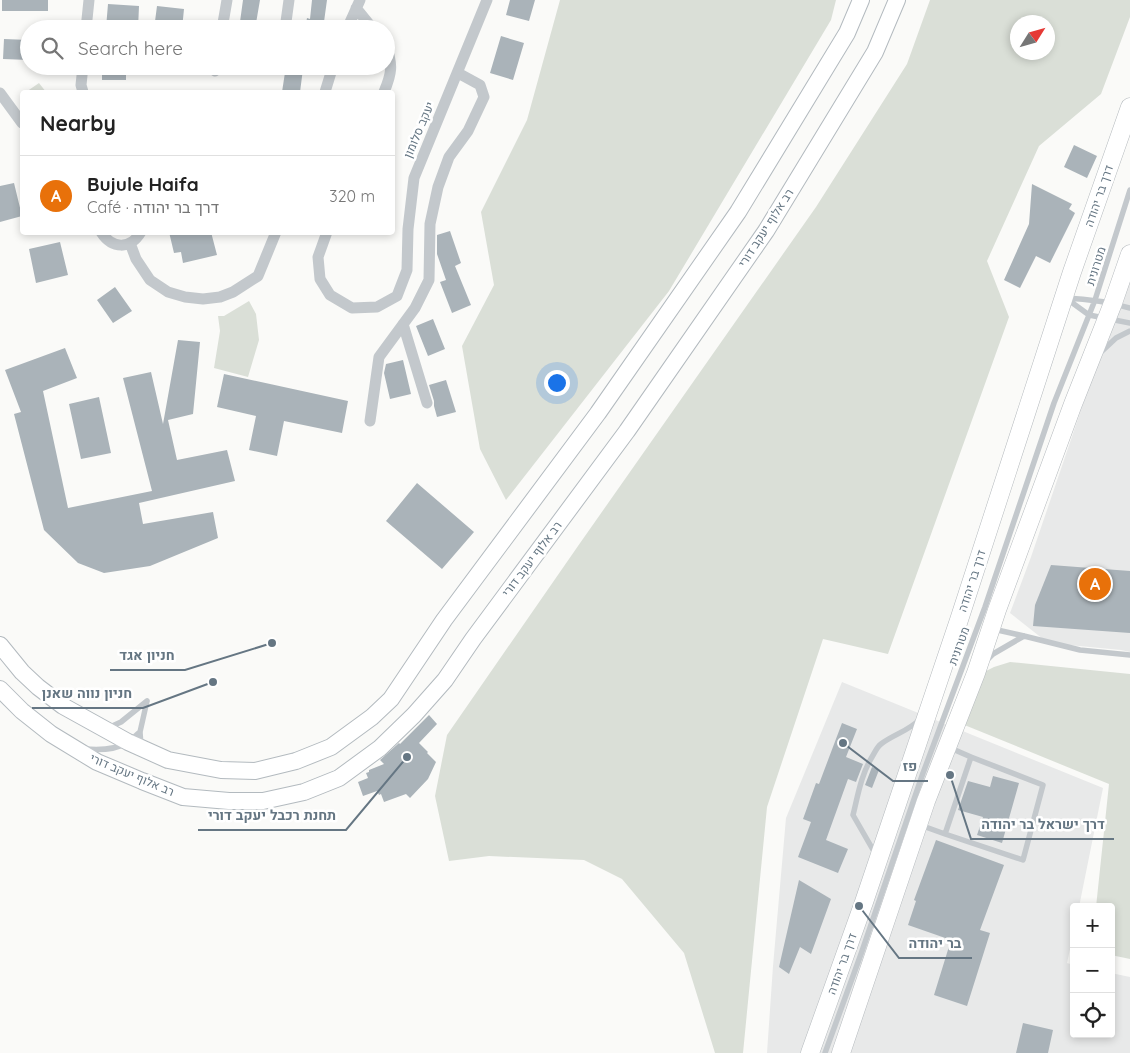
<!DOCTYPE html>
<html lang="en">
<head>
<meta charset="utf-8">
<style>
  :root { --surface:#fff; --page:#f6f6f6; --text:#222; --muted:#767676; --line:#e0e0e0; --accent:#b45309 }
  body { margin:0; font-family:Quicksand,Heebo,sans-serif; background:var(--page); color:var(--text) }
  .controls { position:absolute; right:15px; bottom:15px; display:grid; overflow:hidden; border-radius:5px; box-shadow:0 2px 8px #0003 }
  .controls button { width:45px; height:45px; display:grid; place-items:center; padding:0; border:0; border-bottom:1px solid var(--line); background:var(--surface); color:var(--text); font:25px sans-serif }
  .compass { position:absolute; left:1010px; top:15px; width:45px; height:45px; border-radius:50%; background:var(--surface); box-shadow:0 2px 8px #0003; rotate:53deg }
  .you { position:absolute; left:556px; top:382px; width:18px; height:18px; margin:-12px; border:4px solid #fff; border-radius:50%; background:#1a73e8; box-shadow:0 0 0 8px #1a73e833 }
  .badge { display:grid; place-items:center; width:32px; height:32px; border-radius:50%; background:var(--accent); color:#fff; font-size:16px; font-weight:700 }
  .pin { position:absolute; translate:-50% -50%; border:2px solid #fff; box-shadow:0 1px 5px #0006 }
  .list { margin:0; padding:0; list-style:none }
  h2 { display:flex; justify-content:space-between; align-items:center; height:65px; margin:0; padding:0 20px; font-size:21px }
  h2 small { font-size:16px; font-weight:400; color:var(--muted) }
  .list li { display:grid; grid-template-columns:32px 1fr auto; gap:15px; align-items:center; box-sizing:border-box; height:80px; padding:0 20px; border-top:1px solid var(--line) }
  .list b { display:block; font-size:19px; white-space:nowrap }
  .list p { margin:0; font-size:16px; white-space:nowrap; color:var(--muted) }
  .list em { font-size:16px; font-style:normal; color:var(--muted) }
  .icon { flex:none; width:28px; height:28px; fill:none; stroke:currentColor; stroke-width:2; stroke-linecap:round; stroke-linejoin:round }
  .map { position:relative; flex:none; width:1130px; height:1053px; overflow:hidden }
  .search { position:absolute; background:var(--surface); box-shadow:0 2px 8px #0003; left:20px; top:20px; width:375px; height:55px; display:flex; align-items:center; gap:12px; box-sizing:border-box; padding:0 18px; border-radius:28px; color:var(--muted); font-size:19px }
  .panel { position:absolute; background:var(--surface); box-shadow:0 2px 8px #0003; left:20px; top:90px; width:375px; height:145px; border-radius:5px }
  .map>svg:first-child { display:block }
</style>
</head>
<body>
<div class="map">
<svg width="1130" height="1053" viewBox="0 0 1130 1053">
  <rect width="100%" height="100%" fill="#fafaf8"/>
  <!-- built -->
  <path fill="#e8e9e9" d="M1130,266V652L1121,650L1048,643L1010,613L1031,557Z
    M842,682L1103,788L1079,907H1074V931L1067,963L1074,965V1034H1111V973L1130,977V1053H767L773,966L786,818Z"/>
  <!-- green -->
  <path fill="#dadfd7" fill-rule="evenodd" d="M560,0H836L831,20L669,291L506,500L480,449L462,346L494,285L481,212L527,120Z
    M930,0H1130V17L1101,94L1039,146L987,261L1009,317L888,654L823,639L767,807L743,1053H715L684,953L622,879L584,860L489,856L449,861L435,796L447,735L578,546L816,207L907,64ZM1018,22H1048V52H1018Z
    M39,83L46,92H26Z
    M249,301L256,314L259,340L248,377L214,368L220,331L218,316H224Z
    M1010,662L1130,674V959L1111,955V907H1096L1109,784L962,724L982,673L994,667Z"/>
  <!-- building -->
  <path fill="#aab3b9" d="M2,0H48V11H2Z
    M243,0H260L255,29H239Z
    M312,0H327L323,29H305L307,18L310,19Z
    M510,0H535L529,21L506,15Z
    M108,4L139,6L138,29L106,28Z
    M157,6L184,9L182,29H154Z
    M501,36L524,43L513,80L490,73Z
    M4,39L29,40V60L3,59Z
    M102,66H126V80H102Z
    M286,66L303,69L300,92H282Z
    M1074,145L1097,156L1087,178L1064,167Z
    M14,183L22,216L0,222V186Z
    M1032,184L1072,204L1069,209L1075,213L1050,263L1036,256L1020,288L1004,280L1029,224Z
    M450,231L461,263L455,266L471,305L452,313L440,282L446,280L437,254V235Z
    M169,232H211L217,255L183,263L181,252L174,253Z
    M60,242L68,275L36,283L29,249Z
    M115,287L132,311L113,323L97,300Z
    M433,319L445,349L428,356L416,326Z
    M178,340L200,342L193,414L168,420L177,460L227,450L235,481L139,503L143,524L213,512L218,538L150,566L104,573L78,563L44,530L14,414L21,412L5,370L65,348L77,378L43,391L68,508L152,491L123,378L151,372L163,424Z
    M403,360L411,394L390,399L384,373L386,364Z
    M224,374L348,401L342,433L284,421L277,456L249,450L256,416L217,407Z
    M446,380L456,412L437,417L434,406V401L429,385Z
    M99,397L111,453L81,459L69,404Z
    M417,483L474,532L442,569L386,521Z
    M1051,565L1130,571V633L1033,626L1035,605Z
    M429,715L437,724L419,743L428,752L427,753L436,762L428,779L410,798L406,794L384,802L381,794L379,795L377,791L363,796L358,782L368,778L366,773L369,772V770L384,764L380,760L399,743L400,744Z
    M842,723L857,729L846,757L863,764L856,782L848,779L826,840L848,849L838,873L798,857L811,822L803,819L816,783L819,784Z
    M872,767L879,770L872,788L865,785Z
    M993,776L1019,783L1002,843L977,835L983,817L958,810L968,781L990,787Z
    M936,840L1004,865L980,930L990,933L967,1006L934,995L951,940L908,925L916,901L914,900Z
    M799,880L831,899L811,954L800,947L789,974L779,967Z
    M1023,1023L1053,1030L1048,1053H1016Z"/>
  <g fill="none" stroke-linecap="round" stroke-linejoin="round">
    <!-- secondary casing -->
    <g stroke="#b3babf" stroke-width="18">
      <path id="secondary" d="M0,645L22,672L38,687L63,706L128,742L168,760L221,770L255,771L296,761L331,747L372,717L391,699L444,620L598,413L738,212L847,33L861,0
        M0,689L22,711L51,734L97,762L142,781L183,797L229,801H263L304,792L339,778L380,748L414,715L445,680L473,639L627,431L766,231L875,52L897,0"/>
    </g>
    <!-- primary casing -->
    <g stroke="#b5babe" stroke-width="19">
      <path id="primary" d="M810,1053L864,902L959,620L1072,272L1130,107
        M841,1053L926,801L976,673L997,610L1073,404L1113,303L1130,254"/>
    </g>
    <!-- lane -->
    <path stroke="#c3c8cc" stroke-width="5.5" d="M1066,298C1088,299 1109,302 1130,308
      M1067,299L1089,315L1130,323
      M1101,352L1116,338L1130,331
      M993,629L1024,636L1080,650L1130,655
      M985,662L993,654L1024,636
      M108,728L121,722L147,701
      M141,746L140,732L147,701
      M85,749C98,750 115,750 127,743C132,740 136,735 140,732
      M920,825L945,834L971,757L948,747
      M945,834L1023,860L1043,785L971,757
      M876,855L853,815C858,795 861,775 872,757C875,752 877,747 881,744C894,734 909,731 920,719
      M825,1053L861,954L923,773L985,607L1054,403L1095,300L1130,190"/>
    <!-- street -->
    <path stroke="#c3c8cc" stroke-width="11" d="M356,8L373,29
      M86,29L89,0
      M222,29L227,0
      M285,29L289,0
      M347,29L360,0
      M83,66L81,85L83,92
      M215,71L216,66
      M325,92L333,66
      M384,92C392,73 393,65 386,45
      M0,93L22,123
      M101,232C112,249 130,250 141,232
      M327,232L318,257L320,279L330,295L352,308L377,307L397,296L407,270L408,229L414,178L487,0
      M130,243L136,259L150,280L168,292L185,297L203,299L220,297L233,292L258,276L276,232
      M403,324L427,403
      M370,421L379,357L415,308L429,280L430,224L438,187L449,157L468,131L484,97L480,85L458,73"/>
    <!-- secondary -->
    <use href="#secondary" stroke="#fff" stroke-width="16"/>
    <!-- primary -->
    <use href="#primary" stroke="#fff" stroke-width="18"/>
  </g>
  <g text-anchor="middle" stroke-width="5" stroke-linejoin="round" paint-order="stroke">
    <!-- street labels -->
    <g font-size="12" fill="#657683" stroke="#fff">
      <text transform="translate(419 130) rotate(-67)" y="4">יעקב סלומון</text>
      <text transform="translate(1099 196) rotate(-71)" y="4">דרך בר יהודה</text>
      <text transform="translate(766 228) rotate(-57)" y="4">רב אלוף יעקב דורי</text>
      <text transform="translate(1096 266) rotate(-72)" y="4">מטרונית</text>
      <text transform="translate(532 559) rotate(-53)" y="4">רב אלוף יעקב דורי</text>
      <text transform="translate(972 581) rotate(-72)" y="4">דרך בר יהודה</text>
      <text transform="translate(959 646) rotate(-70)" y="4">מטרונית</text>
      <text transform="translate(132 775) rotate(23)" y="4">רב אלוף יעקב דורי</text>
      <text transform="translate(842 964) rotate(-70)" y="4">דרך בר יהודה</text>
    </g>
  </g>
  <!-- callouts -->
  <path fill="none" stroke="#657683" stroke-width="2" d="M272 643L185 670H110M213 682L143 708H32M843 743L893 781H928M407 757L346 830H198M950 775L971 839H1114M859 906L899 958H972"/>
  <g fill="#657683" stroke="#fff" stroke-width="2">
    <circle cx="272" cy="643" r="5"/>
    <circle cx="213" cy="682" r="5"/>
    <circle cx="843" cy="743" r="5"/>
    <circle cx="407" cy="757" r="5"/>
    <circle cx="950" cy="775" r="5"/>
    <circle cx="859" cy="906" r="5"/>
  </g>
  <g font-size="14" text-anchor="middle" font-weight="bold" fill="#657683" stroke="#fff" stroke-width="5" stroke-linejoin="round" paint-order="stroke">
    <text x="147" y="660">חניון אגד</text>
    <text x="87" y="698">חניון נווה שאנן</text>
    <text x="910" y="771">פז</text>
    <text x="272" y="820">תחנת רכבל יעקב דורי</text>
    <text x="1043" y="829">דרך ישראל בר יהודה</text>
    <text x="935" y="948">בר יהודה</text>
  </g>
</svg>
<div class="controls">
<button>+</button>
<button>−</button>
<button><svg class="icon" aria-label="locate" viewBox="0 0 24 24"><circle cx="12" cy="12" r="6"/><path d="M12 2v4M12 18v4M2 12h4M18 12h4"/></svg></button>
</div>
<svg class="compass" viewBox="-18 -18 36 36"><path d="M0-13l5 13h-10z" fill="#e53935"/><path d="M0 13l5-13h-10z" fill="#767676"/></svg>
<div class="you"></div>
<div class="pin badge" style="left:1095px;top:584px;background:#e8710a">A</div>
<div class="search"><svg class="icon" aria-label="search" viewBox="0 0 24 24"><circle cx="10" cy="10" r="6"/><path d="M15 15l6 6"/></svg>Search here</div>
<section class="panel">
<h2>Nearby<small></small></h2>
<ul class="list">
<li><span class="badge" style="background:#e8710a">A</span><div><b>Bujule Haifa</b><p>Café · דרך בר יהודה</p></div><em>320 m</em></li>
</ul>
</section>
</div>
</body>
</html>
